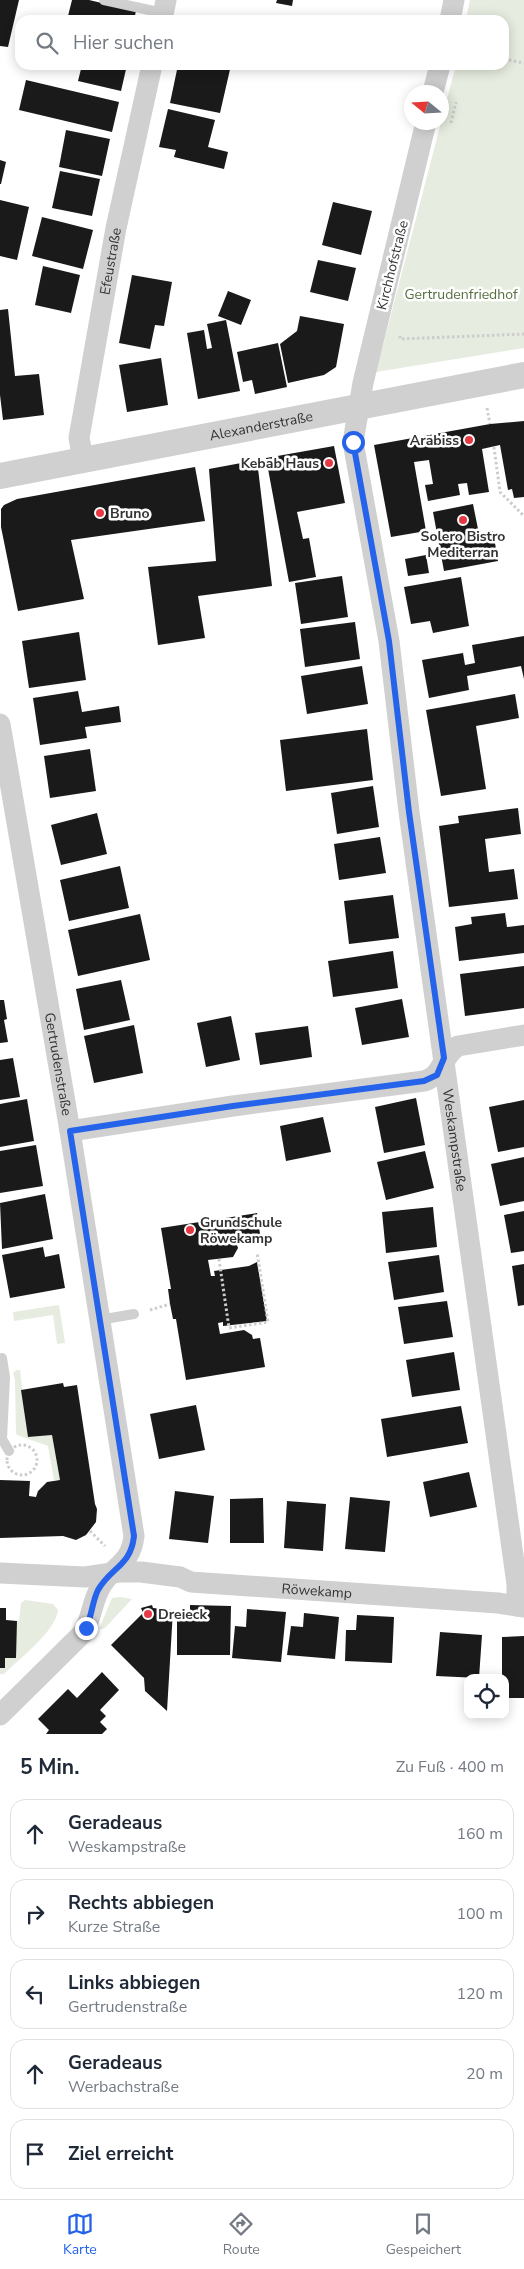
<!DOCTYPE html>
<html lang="de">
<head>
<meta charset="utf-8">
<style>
  :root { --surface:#fff; --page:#f6f6f7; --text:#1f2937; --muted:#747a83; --line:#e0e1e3; --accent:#2563eb }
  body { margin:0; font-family:"Nunito Sans",sans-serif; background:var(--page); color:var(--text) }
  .controls { position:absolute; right:15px; bottom:15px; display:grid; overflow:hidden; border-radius:10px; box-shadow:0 2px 12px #0003 }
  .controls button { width:45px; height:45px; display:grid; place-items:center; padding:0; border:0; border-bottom:1px solid var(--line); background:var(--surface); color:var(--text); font:25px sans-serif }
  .compass { position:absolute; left:404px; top:85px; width:45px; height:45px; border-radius:50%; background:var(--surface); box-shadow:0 2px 12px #0003; rotate:288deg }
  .stop { position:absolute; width:15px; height:15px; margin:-11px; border:4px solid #2563eb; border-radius:50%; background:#fff }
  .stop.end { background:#2563eb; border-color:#fff; box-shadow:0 1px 5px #0008 }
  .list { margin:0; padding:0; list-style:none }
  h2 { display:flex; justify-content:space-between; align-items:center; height:65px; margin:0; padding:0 20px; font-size:21px }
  h2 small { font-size:16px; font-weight:400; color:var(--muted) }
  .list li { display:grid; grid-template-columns:32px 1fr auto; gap:15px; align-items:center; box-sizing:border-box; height:70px; margin:0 10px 10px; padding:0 10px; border:1px solid var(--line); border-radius:15px }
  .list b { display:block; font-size:19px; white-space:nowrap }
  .list p { margin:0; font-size:16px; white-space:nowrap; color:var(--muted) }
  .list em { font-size:16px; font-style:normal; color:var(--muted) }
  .icon { flex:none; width:28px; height:28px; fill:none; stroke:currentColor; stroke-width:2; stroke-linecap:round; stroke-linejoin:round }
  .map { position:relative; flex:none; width:524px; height:1734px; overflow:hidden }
  .search { position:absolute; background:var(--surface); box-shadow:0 2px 12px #0003; left:15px; right:15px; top:15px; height:55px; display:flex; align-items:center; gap:12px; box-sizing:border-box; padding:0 18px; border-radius:15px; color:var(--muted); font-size:19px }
  .sheet { height:465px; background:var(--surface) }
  nav { display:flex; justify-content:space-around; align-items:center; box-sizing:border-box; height:70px; border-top:1px solid var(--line); background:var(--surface); font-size:14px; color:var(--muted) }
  nav a { display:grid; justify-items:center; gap:2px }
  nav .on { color:var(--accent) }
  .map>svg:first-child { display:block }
</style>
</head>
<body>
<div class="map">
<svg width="524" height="1734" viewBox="0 0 524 1734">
  <rect width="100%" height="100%" fill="#fff"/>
  <!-- green -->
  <path fill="#e6ecdf" d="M470,0H524V348L376,372L456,65H504V20H466Z
    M59,1305L65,1343L57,1344L53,1315L14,1321L13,1312Z
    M16,1370H20L28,1437L52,1435L60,1480H54L48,1446L17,1435L16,1433L15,1380L13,1373Z
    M120,1597L132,1599L104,1629H99L112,1598Z
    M25,1600L53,1604L58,1610C56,1631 19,1659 4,1674H0V1668H5V1658H15L17,1621H19L21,1603Z"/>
  <!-- building -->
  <path fill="#1a1a1a" d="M0,0H19L8,47L0,46Z
    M72,0H89L136,11L134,20H67Z
    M277,0H293L292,6L276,3Z
    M82,65H127L121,91L78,81Z
    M178,65H231L220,113L170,103Z
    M26,80L119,102L112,132L19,110Z
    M168,109L215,120L208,147L228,152L224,169L174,157L176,150L159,147Z
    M66,130L110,139L102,176L59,167Z
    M0,160L6,162L1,184H0Z
    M60,171L100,179L92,216L52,208Z
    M0,200L29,207L17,260L0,256Z
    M333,202L372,211L361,255L322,245Z
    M42,217L93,230L83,269L32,256Z
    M318,260L356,268L348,301L310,292Z
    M43,266L80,275L71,313L35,305Z
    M132,275L172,282L164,326L155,325L150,349L119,343Z
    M228,291L251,300L241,325L218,316Z
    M8,309L15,376L39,374L44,415L3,420L0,395V310Z
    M300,316L344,324L336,367L324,375L288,383L280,344L297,331Z
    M226,320L240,391L198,399L187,333L204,330L207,349L212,348L207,324Z
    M278,343L287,387L255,394L252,380L243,382L237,352Z
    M161,358L168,405L127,412L119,365Z
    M524,421V497L514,498L512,489L508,490L500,445L482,449L489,492L469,495L467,483L458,484L460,495L428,501L425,485L433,484L429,460L414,462L426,531L391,537L374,445L490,424Z
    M334,446L345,503L297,512L303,539L309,538L316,577L289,582L266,458Z
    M257,460L272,586L198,596L205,638L158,645L148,567L216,561L209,469Z
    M195,467L205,521L71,540L84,599L18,611L1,527V509L4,505L17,499Z
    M473,504L479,534L493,531L498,561L444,571L433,512Z
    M426,555L429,573L408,576L405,559Z
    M342,576L348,617L301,624L295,583Z
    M461,577L469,626L433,633L430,621L411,624L404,587Z
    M355,622L360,659L305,667L300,629Z
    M79,632L86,680L29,688L22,641Z
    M524,636V679L521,666L467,676L469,690L429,698L422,660L463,653L465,665L475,663L472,645Z
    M362,666L368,704L307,714L301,676Z
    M78,691L82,712L119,706L121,722L85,727L87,738L40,745L33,698Z
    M515,694L519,718L476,726L486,789L441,796L426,710Z
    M367,729L373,780L286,791L280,740Z
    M90,749L96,791L50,798L44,756Z
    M373,786L379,827L337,834L331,793Z
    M518,808L521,834L485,839L489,872L514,869L518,899L449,907L439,826L459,823L458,816Z
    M97,813L107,854L61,865L51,825Z
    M380,837L386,873L339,880L334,844Z
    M120,866L129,908L69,921L60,880Z
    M393,895L399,938L349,944L344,901Z
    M505,913L507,927L524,925V953L459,961L455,927L472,924L471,917Z
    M140,914L150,960L78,976L68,930Z
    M393,951L398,988L333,997L328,961Z
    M524,966V1008L465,1016L460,974Z
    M121,980L130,1020L84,1030L76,989Z
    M402,999L409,1037L362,1045L355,1008Z
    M0,1000H4L7,1019L4,1020L8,1042L0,1043Z
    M231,1016L240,1060L206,1067L197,1023Z
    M134,1025L143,1073L94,1083L84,1036Z
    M308,1026L312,1057L260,1065L255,1033Z
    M13,1058L20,1097L0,1100V1060Z
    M416,1098L425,1145L384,1153L375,1107Z
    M27,1099L34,1141L0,1147V1104Z
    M524,1100V1147L498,1152L489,1107Z
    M323,1117L331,1152L286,1161L280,1126Z
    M36,1145L43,1186L0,1193V1151Z
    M425,1151L434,1188L386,1200L377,1162Z
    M524,1157V1201L500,1206L491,1164Z
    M45,1194L53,1239L2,1249L0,1203Z
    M433,1207L437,1247L386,1253L382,1212Z
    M524,1211V1251L511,1253L504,1215Z
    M257,1213L261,1241L237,1245L238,1248L233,1257L208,1260L211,1276H215L214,1271L249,1266L257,1262L267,1321L223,1326V1322L218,1323L220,1334L244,1330L252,1335L253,1339L260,1338L265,1367L186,1380L176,1319H173L170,1304L168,1289H171L161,1228Z
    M43,1247L45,1257L59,1254L65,1288L10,1298L2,1255Z
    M439,1255L444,1292L394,1300L388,1262Z
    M524,1264V1305L518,1306L512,1266Z
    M447,1301L453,1337L404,1344L398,1307Z
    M454,1352L460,1390L412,1397L406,1360Z
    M63,1383L64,1387L77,1385L95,1504L97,1509L96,1522L86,1535L76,1540L63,1536L0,1538V1480L30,1481L29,1496L36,1497L38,1491L47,1482L60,1480L52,1435L28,1437L21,1390Z
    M196,1405L205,1450L159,1459L150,1414Z
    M461,1406L468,1443L387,1457L381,1419Z
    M469,1472L477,1507L430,1517L423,1482Z
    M175,1491L214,1496L208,1543L169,1539Z
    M350,1497L390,1501L385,1552L345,1549Z
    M263,1498L264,1543H230V1499Z
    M287,1501L326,1504L323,1551L284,1548Z
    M152,1605L153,1608L173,1610L167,1711L145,1691L144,1678L111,1645L143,1613L141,1608Z
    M190,1605L231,1606L230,1655H177V1620H190Z
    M0,1608H6V1620L17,1621L16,1658H5V1668H0Z
    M247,1609L286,1612L281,1662L232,1658L235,1626L246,1627Z
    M304,1613L339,1617L335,1659L287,1655L291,1626L303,1627Z
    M357,1615L394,1617L392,1663L345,1661L346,1630H356Z
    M440,1632L482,1635L479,1678L436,1676Z
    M524,1636V1698H505V1678H502V1637Z
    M102,1672L119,1690L100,1710L106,1716L100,1722L107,1729L102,1734H46L49,1730L38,1719L68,1689L77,1698Z"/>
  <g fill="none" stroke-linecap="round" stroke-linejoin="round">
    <!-- path -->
    <path stroke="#cdcdcd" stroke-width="3" stroke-dasharray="2.5 2.5" stroke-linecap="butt" d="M504,59L524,63
      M451,123L456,102
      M400,336V339L524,334
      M487,408L490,424
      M494,447L500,492L524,516
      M219,1259L229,1328L268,1322L257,1252
      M150,1310L170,1304
      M7 1460a15 15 0 1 1 30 0a15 15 0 1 1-30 0Z
      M90,1531L105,1546"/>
    <!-- service -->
    <path stroke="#d0d0d0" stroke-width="10" d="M104,0L163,13
      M99,1320L134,1314
      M2,1358L5,1377L2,1439L9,1451"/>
    <!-- minor -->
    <g stroke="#d0d0d0" stroke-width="21">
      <path d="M162,20L166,0"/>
      <path d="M450,20L454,0"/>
      <path d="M433,92L440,65"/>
      <path id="s1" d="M426,122L363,383L353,442L389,641L409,812L517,1584V1606"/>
      <path id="s2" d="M83,459L79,438L116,228L152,65"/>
      <path id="s3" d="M0,724L70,1131L134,1536C131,1564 114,1565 101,1586C92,1601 92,1618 83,1633L0,1715"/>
      <path d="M70,1131L233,1106L424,1081C443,1076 442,1055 458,1046L524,1035"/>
      <path id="s4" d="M0,1573L85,1577L119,1572H141L180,1577L191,1582L498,1603L524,1607"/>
    </g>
    <!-- tertiary -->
    <path stroke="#d0d0d0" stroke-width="26" id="s5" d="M0,476L524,375"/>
  </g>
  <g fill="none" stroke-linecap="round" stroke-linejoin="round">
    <!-- route -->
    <path stroke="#2563eb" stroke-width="6" d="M86,1628C92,1616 92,1602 98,1590C111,1567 131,1566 134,1536L70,1131L233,1106L424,1081L437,1075L444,1058L409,812L389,641L353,442"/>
  </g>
  <!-- markers -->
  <g fill="#e63946" stroke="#fff" stroke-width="2">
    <circle cx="469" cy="440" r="5"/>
    <circle cx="329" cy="463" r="5"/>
    <circle cx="100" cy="513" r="5"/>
    <circle cx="463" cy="520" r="5"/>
    <circle cx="190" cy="1230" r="5"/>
    <circle cx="148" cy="1614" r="5"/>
  </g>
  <g text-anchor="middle" stroke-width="5" stroke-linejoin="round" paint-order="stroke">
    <!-- street labels -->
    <g font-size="14" fill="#333" stroke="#fff">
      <text dy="5" stroke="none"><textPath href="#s2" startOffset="201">Efeustraße</textPath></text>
      <text transform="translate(392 265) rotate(-76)" y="5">Kirchhofstraße</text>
      <text dy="5" stroke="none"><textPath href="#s5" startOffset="266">Alexanderstraße</textPath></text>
      <text dy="5" stroke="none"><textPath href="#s3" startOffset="345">Gertrudenstraße</textPath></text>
      <text dy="5" stroke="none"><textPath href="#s1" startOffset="1034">Weskampstraße</textPath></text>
      <text dy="5" stroke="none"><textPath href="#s4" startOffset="319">Röwekamp</textPath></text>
    </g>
    <!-- park labels -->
    <g font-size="14" fill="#56703f" stroke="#fff">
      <text x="461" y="299">Gertrudenfriedhof</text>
    </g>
    <!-- poi labels -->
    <g font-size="14" font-weight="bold" fill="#333" stroke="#fff" text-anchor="start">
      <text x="459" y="445" text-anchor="end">Arabiss</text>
      <text x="319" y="468" text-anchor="end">Kebab Haus</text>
      <text x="110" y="518">Bruno</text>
      <text x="463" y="541" text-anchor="middle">Solero Bistro<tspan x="463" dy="16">Mediterran</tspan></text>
      <text x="200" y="1227">Grundschule<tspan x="200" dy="16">Röwekamp</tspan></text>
      <text x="158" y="1619">Dreieck</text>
    </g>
  </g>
</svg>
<div class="controls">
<button><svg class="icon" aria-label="locate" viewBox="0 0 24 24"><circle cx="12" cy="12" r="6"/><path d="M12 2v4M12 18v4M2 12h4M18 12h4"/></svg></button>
</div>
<svg class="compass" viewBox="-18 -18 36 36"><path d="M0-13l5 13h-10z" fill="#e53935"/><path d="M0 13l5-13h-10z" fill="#747a83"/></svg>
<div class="stop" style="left:353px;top:442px"></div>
<div class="stop end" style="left:86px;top:1628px"></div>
<div class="search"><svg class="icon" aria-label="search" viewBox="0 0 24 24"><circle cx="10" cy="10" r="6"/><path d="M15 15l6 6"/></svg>Hier suchen</div>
</div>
<section class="sheet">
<h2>5 Min.<small>Zu Fuß · 400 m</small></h2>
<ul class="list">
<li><svg class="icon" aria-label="ahead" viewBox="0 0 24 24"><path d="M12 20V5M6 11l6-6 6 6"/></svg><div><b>Geradeaus</b><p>Weskampstraße</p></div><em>160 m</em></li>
<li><svg class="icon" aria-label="right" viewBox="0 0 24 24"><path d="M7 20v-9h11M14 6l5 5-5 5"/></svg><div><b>Rechts abbiegen</b><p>Kurze Straße</p></div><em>100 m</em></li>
<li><svg class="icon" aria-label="left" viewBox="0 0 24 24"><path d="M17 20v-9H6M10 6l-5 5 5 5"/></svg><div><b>Links abbiegen</b><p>Gertrudenstraße</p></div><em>120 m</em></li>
<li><svg class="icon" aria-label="ahead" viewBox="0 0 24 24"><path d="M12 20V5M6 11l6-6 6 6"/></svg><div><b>Geradeaus</b><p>Werbachstraße</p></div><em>20 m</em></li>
<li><svg class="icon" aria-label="arrive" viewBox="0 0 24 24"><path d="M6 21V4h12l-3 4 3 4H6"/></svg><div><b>Ziel erreicht</b></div></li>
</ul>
</section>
<nav>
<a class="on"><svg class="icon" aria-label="map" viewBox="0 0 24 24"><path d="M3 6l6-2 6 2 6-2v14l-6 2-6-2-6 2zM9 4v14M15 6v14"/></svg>Karte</a>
<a><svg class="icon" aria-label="directions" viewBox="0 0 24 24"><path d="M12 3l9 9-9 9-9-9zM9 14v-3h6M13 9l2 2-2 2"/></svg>Route</a>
<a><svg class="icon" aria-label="saved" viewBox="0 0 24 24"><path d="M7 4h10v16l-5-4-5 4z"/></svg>Gespeichert</a>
</nav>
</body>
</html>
